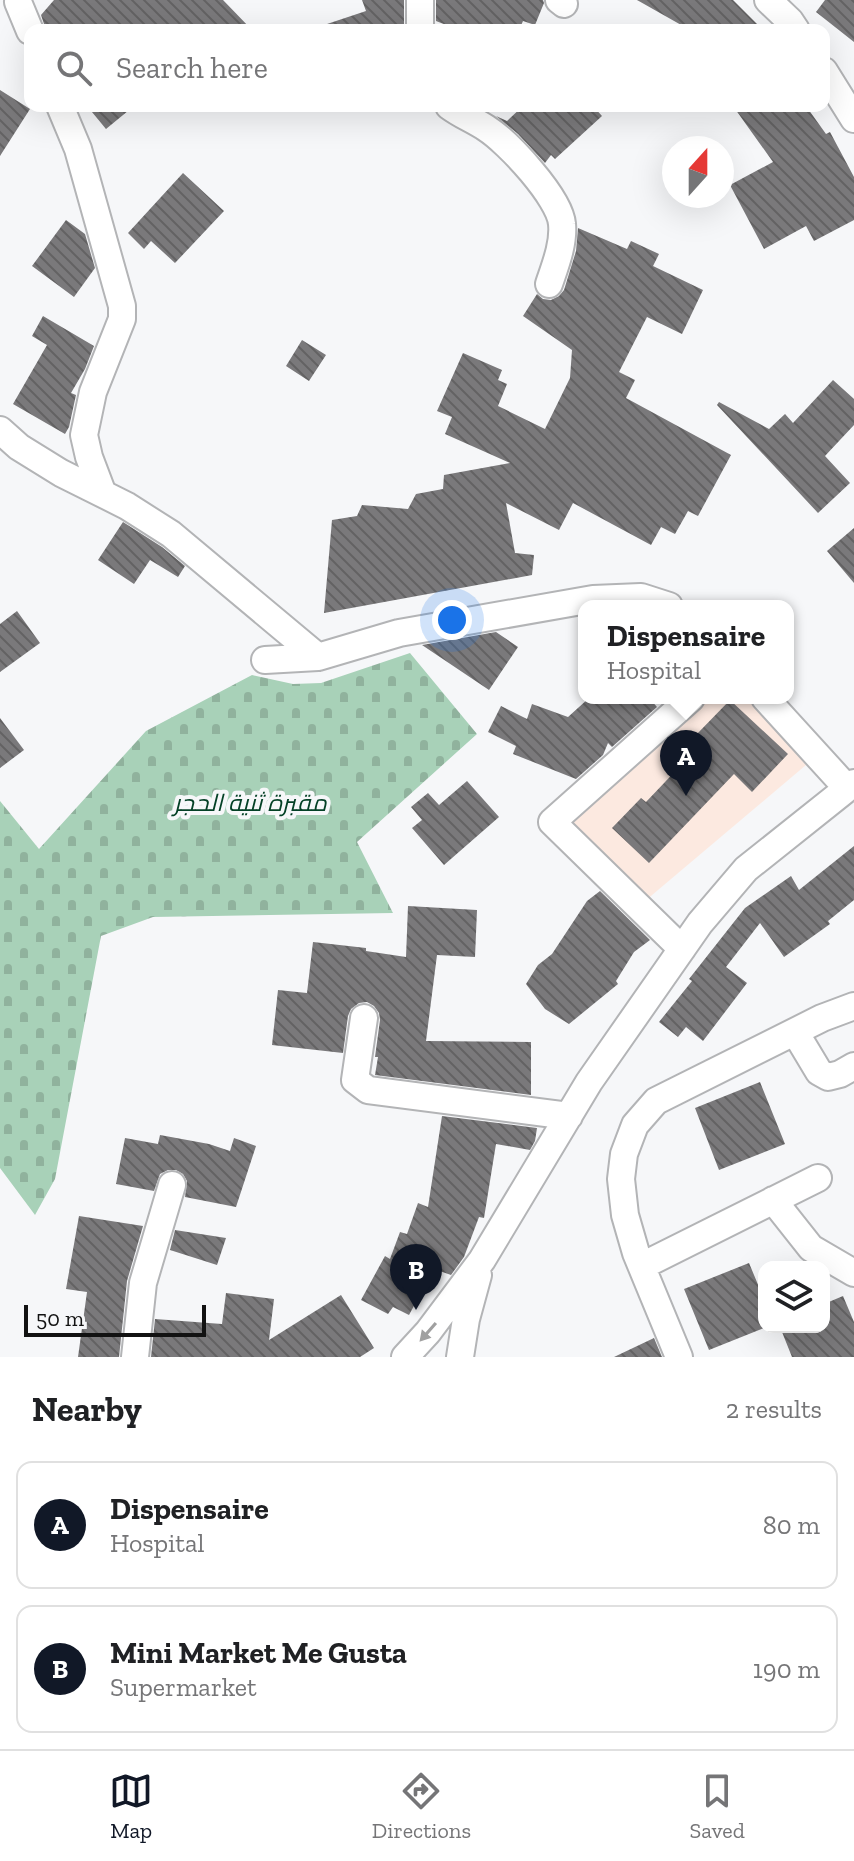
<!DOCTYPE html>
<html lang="en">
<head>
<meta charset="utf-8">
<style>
  :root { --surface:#fff; --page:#f6f6f6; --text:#202124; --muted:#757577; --line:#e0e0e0; --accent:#111827 }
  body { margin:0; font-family:"Zilla Slab",Cairo,serif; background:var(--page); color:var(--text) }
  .controls { position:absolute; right:24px; bottom:24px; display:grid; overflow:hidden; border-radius:16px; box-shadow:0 8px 32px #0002 }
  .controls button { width:72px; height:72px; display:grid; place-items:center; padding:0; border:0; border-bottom:2px solid var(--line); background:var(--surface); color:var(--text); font:40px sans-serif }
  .compass { position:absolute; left:662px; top:136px; width:72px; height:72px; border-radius:50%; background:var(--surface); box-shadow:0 8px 32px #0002; rotate:21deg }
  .scale { position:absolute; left:24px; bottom:20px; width:182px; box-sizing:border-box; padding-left:8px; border:4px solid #121212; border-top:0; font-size:22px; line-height:28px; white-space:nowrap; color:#121212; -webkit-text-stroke:6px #f6f7f9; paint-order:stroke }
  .you { position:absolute; left:452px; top:620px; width:28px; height:28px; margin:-20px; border:6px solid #fff; border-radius:50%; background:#1a73e8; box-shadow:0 0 0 12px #1a73e833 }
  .badge { display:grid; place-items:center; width:52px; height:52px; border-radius:50%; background:var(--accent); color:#fff; font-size:26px; font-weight:700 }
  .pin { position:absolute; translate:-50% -66px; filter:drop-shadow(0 2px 4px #0008) }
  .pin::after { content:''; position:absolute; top:42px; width:28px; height:24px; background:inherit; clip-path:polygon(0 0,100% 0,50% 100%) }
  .popup { position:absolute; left:578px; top:600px; width:216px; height:104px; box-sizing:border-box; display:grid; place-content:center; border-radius:16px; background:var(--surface); filter:drop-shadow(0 2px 6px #0005); font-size:26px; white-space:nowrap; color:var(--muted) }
  .popup b { font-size:30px; color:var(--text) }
  .popup::after { content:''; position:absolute; left:50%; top:100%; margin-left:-16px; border:16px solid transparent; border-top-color:var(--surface) }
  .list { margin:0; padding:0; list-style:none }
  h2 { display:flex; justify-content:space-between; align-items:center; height:104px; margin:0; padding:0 32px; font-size:34px }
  h2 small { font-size:26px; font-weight:400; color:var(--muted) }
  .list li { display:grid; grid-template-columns:52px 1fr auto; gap:24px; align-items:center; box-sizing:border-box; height:128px; margin:0 16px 16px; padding:0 16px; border:2px solid var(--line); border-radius:16px }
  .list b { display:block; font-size:30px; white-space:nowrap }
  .list p { margin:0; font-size:26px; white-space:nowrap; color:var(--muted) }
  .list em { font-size:26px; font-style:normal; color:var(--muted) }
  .icon { flex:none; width:44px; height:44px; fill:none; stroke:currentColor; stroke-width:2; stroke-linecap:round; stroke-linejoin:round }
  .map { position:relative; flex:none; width:854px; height:1357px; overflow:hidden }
  .search { position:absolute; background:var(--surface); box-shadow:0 8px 32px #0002; left:24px; right:24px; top:24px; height:88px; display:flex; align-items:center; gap:20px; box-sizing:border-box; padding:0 28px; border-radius:16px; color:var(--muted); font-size:30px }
  .sheet { height:392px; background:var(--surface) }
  nav { display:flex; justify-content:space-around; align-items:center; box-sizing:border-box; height:112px; border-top:2px solid var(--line); background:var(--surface); font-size:22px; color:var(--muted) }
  nav a { display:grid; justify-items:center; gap:4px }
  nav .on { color:var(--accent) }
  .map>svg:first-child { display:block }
</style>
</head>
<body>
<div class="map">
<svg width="854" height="1357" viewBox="0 0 854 1357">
  <defs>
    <pattern id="cemetery-stones" width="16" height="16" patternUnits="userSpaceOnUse" patternTransform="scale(2)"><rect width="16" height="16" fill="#a8d1b8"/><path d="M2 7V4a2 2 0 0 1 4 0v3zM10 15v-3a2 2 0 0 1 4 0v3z" fill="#90b29d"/></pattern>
    <pattern id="building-back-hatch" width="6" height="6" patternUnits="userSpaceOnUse" patternTransform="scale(2)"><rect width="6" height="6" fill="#7a797b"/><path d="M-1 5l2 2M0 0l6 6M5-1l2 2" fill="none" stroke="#636263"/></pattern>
  </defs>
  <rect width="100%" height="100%" fill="#f6f7f9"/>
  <!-- medical -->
  <path fill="#fce9e0" d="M707,698H748L806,765L645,901L570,826Z"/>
  <!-- cemetery -->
  <path fill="url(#cemetery-stones)" d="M410,653L477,734L357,842L393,913L153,917L101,936L55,1179L35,1215L0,1168V801L39,849L146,731L252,675L293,684L321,683Z"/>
  <!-- building -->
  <path fill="url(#building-back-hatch)" d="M54,0H223L252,30H46L41,15Z
    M362,0H404V30H321V26L366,11Z
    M436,0H543L544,3L535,25L523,21L519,30H459L436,21Z
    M637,0H733L763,30H690Z
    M825,0H854V42L816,12Z
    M0,90L30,109L0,156Z
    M87,106H134L106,129Z
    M523,106H593L602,116L555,159L551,155L545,163L518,134L496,116L507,121Z
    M733,106H806L826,134L830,132L854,177V220L814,241L806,226L764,249L730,185L773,162Z
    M183,173L224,211L175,263L151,241L144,249L128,233Z
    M66,220L85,234L95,268L74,297L32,266Z
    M578,228L627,249L631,241L659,254L653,266L703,290L682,334L647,317L619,372L635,380L626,398L731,455L698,516L688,511L675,534L661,527L651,545L573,503L559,530L506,503L515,553L534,555L532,575L324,613L332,520L357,516L362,505L408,509L416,494L443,489L444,475L510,463L445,434L452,417L437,411L463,353L502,370L498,380L507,384L498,406L545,429L570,378L572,350L523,316L537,294L543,299L551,300L559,296L564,290L576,251Z
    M43,316L94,346L85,369L71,393L76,395L69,427L65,434L13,404L47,345L32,336Z
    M302,340L326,355L309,381L286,366Z
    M833,380L854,399V425L825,456L850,483L818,513L717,405L719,402L769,429L785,414L793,423Z
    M123,522L162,547L185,566L178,577L150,560L134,584L98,560Z
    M854,528V583L827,551Z
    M17,611L40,643L0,672V624Z
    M496,632L518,647L489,690L422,645Z
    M589,698H649L657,707L612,747L608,743L603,755L576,779L513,754L516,746L488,732L501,706L527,719L532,704L568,717Z
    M730,700L788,754L752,792L734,774L649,863L612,828L641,798L646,802L703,742L696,735Z
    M0,718L24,750L0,768Z
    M467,781L499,817L444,865L412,828L422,820L411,807L428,793L439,805Z
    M854,846V900L828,921L830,924L784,957L760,923L726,967L747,983L703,1041L686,1027L678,1037L659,1022L692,981L689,979L745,908L791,876L799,890Z
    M600,891L650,940L634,952L616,981L618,984L569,1024L545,1009L526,984L538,965L552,954L587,901Z
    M408,906L477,910L475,957L437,955L426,1041L531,1042V1095L375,1075L378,1057H375L380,1020L379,1013L374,1006L367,1002L359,1003L351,1009L348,1016L343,1053L272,1045L278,990L307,993L313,942L366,948V951L406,957Z
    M760,1082L785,1144L719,1170L695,1108Z
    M442,1116L537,1128L535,1141L530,1150L496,1144L484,1218L479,1217L464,1257L451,1275L434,1269L409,1315L393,1307L388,1314L361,1300L385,1256L390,1259L400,1232L407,1234L418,1203L428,1207Z
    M160,1135L209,1144L230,1151L234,1138L256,1146L236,1207L185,1197L187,1181L183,1174L176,1170H168L160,1174L154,1191L116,1184L125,1138L158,1144Z
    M79,1216L143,1226L127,1281L119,1357H78L87,1292L66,1289Z
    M175,1230L226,1238L217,1265L170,1250Z
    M749,1263L764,1299V1328L709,1350L684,1289Z
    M226,1293L274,1299L269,1340L341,1295L374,1348L360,1357H151L155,1319L222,1324Z
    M843,1296L854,1322V1357H792L780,1327H824V1304Z
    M654,1338L662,1357H614Z"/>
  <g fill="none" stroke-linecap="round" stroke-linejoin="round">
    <!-- minor casing -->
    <g stroke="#b3b4b6" stroke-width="30">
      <path id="minor" d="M420,0V30
        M559,0L564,4
        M768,0L790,21L796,30
        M18,2L30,31
        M824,71L854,119
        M60,106L78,149L122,306V319L93,392L84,435L89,457L103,494
        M449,106C461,115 474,120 486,128C508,142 560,198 562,224C564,244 555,266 549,284
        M0,430L19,447L61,473L127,506L171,534L318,657
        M265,660L318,657L399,633L593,599L641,597L669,606
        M765,698L847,788
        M682,949L552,822L691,698
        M364,1018L355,1080L368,1090L569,1116
        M795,1032L819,1072L828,1077L840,1074L854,1066
        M773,1200L811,1248L854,1273
        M642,1266L818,1178
        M135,1357L143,1283L172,1185
        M405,1357L428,1332L482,1260L589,1082L700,923L746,869L854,783
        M460,1357L466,1319L478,1275
        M679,1357L636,1253L625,1215L621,1179L624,1154L635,1125L656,1101L822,1018L854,1006"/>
    </g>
    <!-- minor -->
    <use href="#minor" stroke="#fff" stroke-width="26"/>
  </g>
  <!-- one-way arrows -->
  <defs><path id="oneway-solid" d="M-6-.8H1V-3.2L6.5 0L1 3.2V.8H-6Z" transform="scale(2)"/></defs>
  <use fill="#a0a0a0" href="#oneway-solid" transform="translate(428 1332) rotate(131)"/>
  <g text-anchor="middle" stroke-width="8" stroke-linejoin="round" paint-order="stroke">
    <!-- park labels -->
    <g font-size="24" font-style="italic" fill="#044126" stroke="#f6f7f9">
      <text x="250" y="811">مقبرة ثنية الحجر</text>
    </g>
  </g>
</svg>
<div class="controls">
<button><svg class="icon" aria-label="layers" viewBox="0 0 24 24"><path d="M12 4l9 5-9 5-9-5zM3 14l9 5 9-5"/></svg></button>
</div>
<svg class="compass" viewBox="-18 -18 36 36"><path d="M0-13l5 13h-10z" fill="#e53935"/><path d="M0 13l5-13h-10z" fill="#757577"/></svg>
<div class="scale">50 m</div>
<div class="you"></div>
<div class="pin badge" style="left:686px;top:796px">A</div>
<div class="popup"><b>Dispensaire</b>Hospital</div>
<div class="pin badge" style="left:416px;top:1310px">B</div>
<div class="search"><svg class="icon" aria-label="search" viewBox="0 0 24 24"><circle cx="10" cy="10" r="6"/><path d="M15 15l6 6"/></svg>Search here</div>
</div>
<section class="sheet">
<h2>Nearby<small>2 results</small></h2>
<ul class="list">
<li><span class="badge">A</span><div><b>Dispensaire</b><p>Hospital</p></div><em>80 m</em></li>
<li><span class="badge">B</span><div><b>Mini Market Me Gusta</b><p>Supermarket</p></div><em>190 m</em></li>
</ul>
</section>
<nav>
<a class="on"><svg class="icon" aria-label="map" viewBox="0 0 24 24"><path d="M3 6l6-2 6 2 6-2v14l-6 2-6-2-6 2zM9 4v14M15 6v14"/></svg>Map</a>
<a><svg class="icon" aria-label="directions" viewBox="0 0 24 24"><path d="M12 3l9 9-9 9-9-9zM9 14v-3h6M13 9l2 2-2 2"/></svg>Directions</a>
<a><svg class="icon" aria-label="saved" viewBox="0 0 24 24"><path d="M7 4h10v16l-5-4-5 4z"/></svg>Saved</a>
</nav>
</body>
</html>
